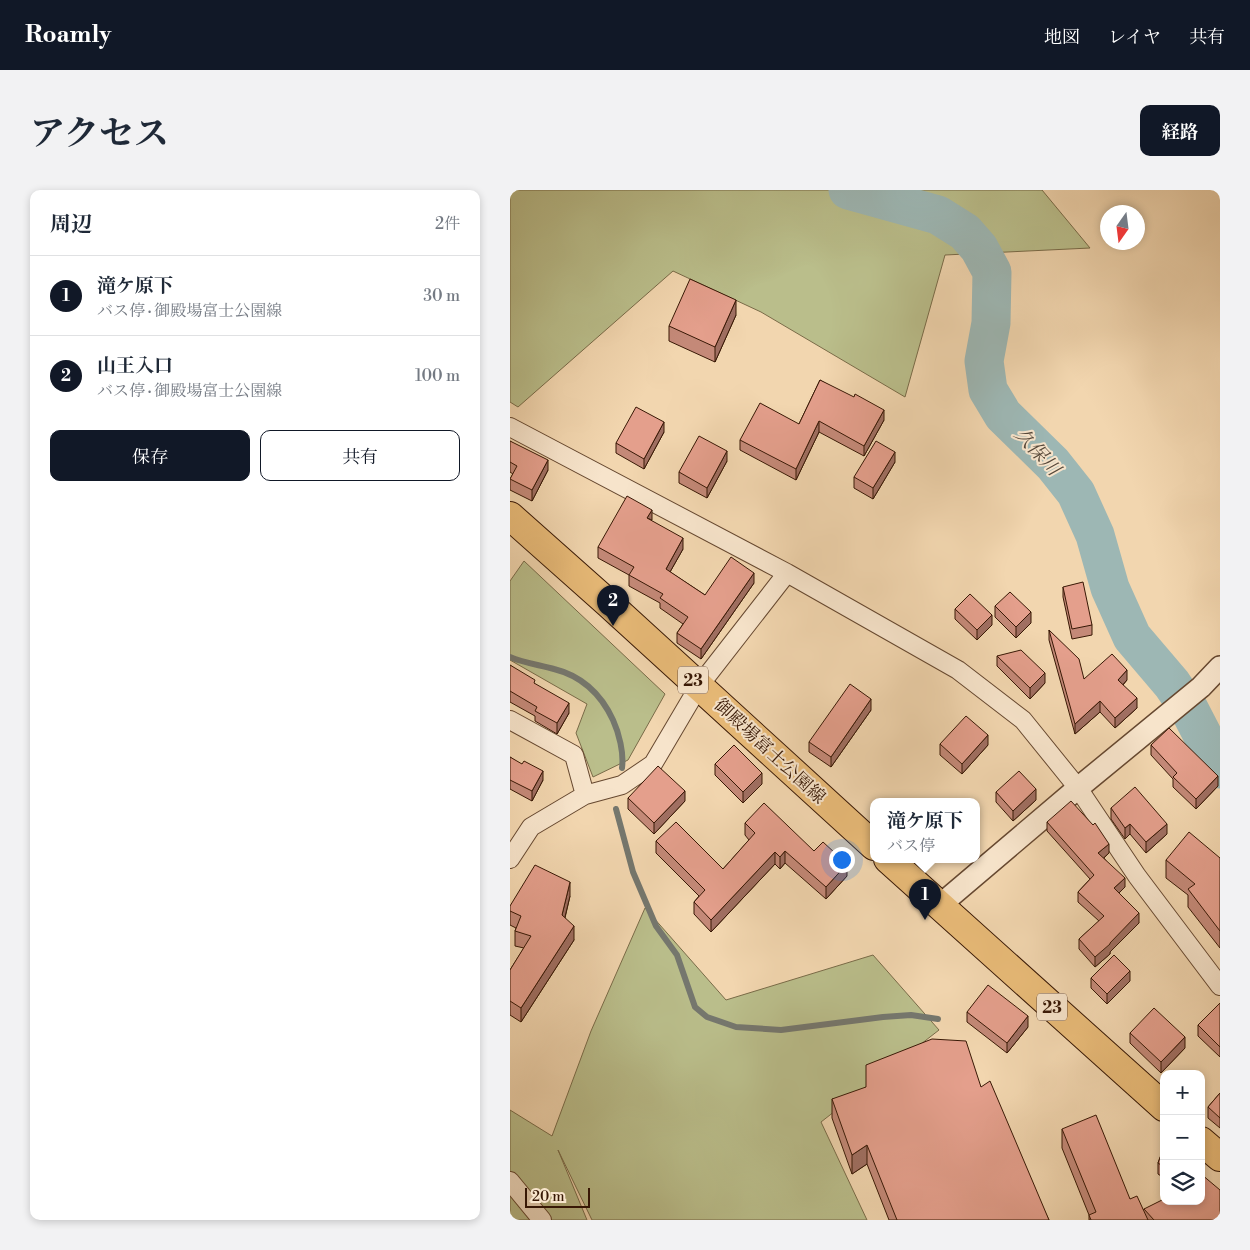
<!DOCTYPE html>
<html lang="ja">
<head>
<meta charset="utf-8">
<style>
  :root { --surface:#fff; --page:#f2f2f3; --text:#1f2937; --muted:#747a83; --line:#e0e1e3; --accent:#111827 }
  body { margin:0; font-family:"Libre Bodoni","Noto Serif JP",serif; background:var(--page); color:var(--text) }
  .controls { position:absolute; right:15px; bottom:15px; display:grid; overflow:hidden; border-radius:10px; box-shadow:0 2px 8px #0003 }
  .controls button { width:45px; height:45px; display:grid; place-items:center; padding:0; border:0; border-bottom:1px solid var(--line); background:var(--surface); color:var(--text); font:25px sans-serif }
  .compass { position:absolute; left:590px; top:15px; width:45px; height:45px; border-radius:50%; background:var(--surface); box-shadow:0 2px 8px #0003; rotate:194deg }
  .scale { position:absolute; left:15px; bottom:12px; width:65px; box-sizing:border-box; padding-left:5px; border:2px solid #381805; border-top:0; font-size:14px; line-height:18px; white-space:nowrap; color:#381805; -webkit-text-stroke:4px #f7e4cb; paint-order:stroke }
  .you { position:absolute; left:331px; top:669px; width:18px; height:18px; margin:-12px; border:4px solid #fff; border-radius:50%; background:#1a73e8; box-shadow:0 0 0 8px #1a73e833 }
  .badge { display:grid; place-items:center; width:32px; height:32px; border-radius:50%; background:var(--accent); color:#fff; font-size:16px; font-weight:700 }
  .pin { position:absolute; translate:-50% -41px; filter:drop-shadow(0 1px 2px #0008) }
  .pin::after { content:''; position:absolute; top:26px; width:18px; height:15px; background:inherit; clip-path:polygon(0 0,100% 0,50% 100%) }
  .popup { position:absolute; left:360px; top:608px; width:110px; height:65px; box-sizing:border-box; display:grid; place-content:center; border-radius:10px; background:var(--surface); filter:drop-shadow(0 1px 4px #0005); font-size:16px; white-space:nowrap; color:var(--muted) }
  .popup b { font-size:19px; color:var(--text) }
  .popup::after { content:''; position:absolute; left:50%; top:100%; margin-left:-10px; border:10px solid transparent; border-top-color:var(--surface) }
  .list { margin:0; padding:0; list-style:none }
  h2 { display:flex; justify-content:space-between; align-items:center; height:65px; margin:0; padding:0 20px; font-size:21px }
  h2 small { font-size:16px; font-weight:400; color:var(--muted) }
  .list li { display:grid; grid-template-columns:32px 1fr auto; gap:15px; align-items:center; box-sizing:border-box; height:80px; padding:0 20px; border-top:1px solid var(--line) }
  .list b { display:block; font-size:19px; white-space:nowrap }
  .list p { margin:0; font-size:16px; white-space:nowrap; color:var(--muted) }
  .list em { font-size:16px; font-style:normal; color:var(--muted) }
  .actions { display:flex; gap:10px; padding:15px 20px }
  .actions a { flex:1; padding:11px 0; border:1px solid var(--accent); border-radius:10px; text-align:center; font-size:18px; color:var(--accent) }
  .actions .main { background:var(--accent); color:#fff }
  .icon { flex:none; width:28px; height:28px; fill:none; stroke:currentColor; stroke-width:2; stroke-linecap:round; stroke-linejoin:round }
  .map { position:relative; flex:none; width:710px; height:1030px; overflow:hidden; border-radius:10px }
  header { display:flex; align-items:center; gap:30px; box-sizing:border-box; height:70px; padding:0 25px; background:var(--accent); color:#fff }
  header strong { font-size:24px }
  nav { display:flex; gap:28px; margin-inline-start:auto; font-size:18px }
  .intro { display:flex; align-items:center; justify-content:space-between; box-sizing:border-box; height:120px; padding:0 30px }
  h1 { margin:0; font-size:35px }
  .button { padding:12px 22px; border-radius:10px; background:var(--accent); color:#fff; font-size:18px; font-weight:700 }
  main { display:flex; gap:30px; padding:0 30px }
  aside { flex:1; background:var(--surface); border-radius:10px; box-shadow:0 2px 8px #0003 }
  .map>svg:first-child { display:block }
</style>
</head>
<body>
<header>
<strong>Roamly</strong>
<nav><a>地図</a><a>レイヤ</a><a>共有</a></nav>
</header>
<div class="intro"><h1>アクセス</h1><a class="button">経路</a></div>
<main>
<aside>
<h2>周辺<small>2件</small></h2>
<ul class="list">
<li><span class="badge">1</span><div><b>滝ケ原下</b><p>バス停 · 御殿場富士公園線</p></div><em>30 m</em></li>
<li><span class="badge">2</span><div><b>山王入口</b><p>バス停 · 御殿場富士公園線</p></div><em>100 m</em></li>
</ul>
<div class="actions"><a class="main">保存</a><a>共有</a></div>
</aside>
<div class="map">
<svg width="710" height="1030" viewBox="0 0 710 1030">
  <rect width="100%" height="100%" fill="#f2d6af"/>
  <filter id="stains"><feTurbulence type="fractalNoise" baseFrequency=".004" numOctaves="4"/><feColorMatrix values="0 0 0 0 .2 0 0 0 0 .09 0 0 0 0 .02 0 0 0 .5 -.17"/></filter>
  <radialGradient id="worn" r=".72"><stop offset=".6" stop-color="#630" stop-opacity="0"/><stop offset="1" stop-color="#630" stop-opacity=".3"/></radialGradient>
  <!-- green -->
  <path fill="#babe8b" stroke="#796b48" d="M0,0H532L580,58L435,65L395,207L251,122L163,81L8,217L0,212Z
    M14,371L155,504L118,570L83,587L66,543L77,514L0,470V391Z
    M135,718L216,810L363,765L429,840L311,932L357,1030H82L48,960L77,1030H0V920L42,946L81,841Z"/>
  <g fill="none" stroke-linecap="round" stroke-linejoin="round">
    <!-- stream -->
    <path stroke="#75776e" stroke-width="6" d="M0,467C14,473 30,475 44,479C72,486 91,504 103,530C109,543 114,563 112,578
      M106,619L123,682L146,736L167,765L185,817L197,827L226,837L271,840L373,827L401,825L428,829"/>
    <!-- river -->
    <path stroke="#9db7b4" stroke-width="39" d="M338,0L428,25L455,42L469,58L482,82L481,133L474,171L478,200L493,225L543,274L566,303L585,345L600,398L622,447L662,494L679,519L710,579"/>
    <!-- minor casing -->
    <g stroke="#664830" stroke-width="20">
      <path id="minor" d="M0,237L277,383L448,480L513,530L568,598L627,686L710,796
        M0,530L64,565L75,605
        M0,669L21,637L75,605L112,595L143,574L189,496L277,383
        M0,991L32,1030"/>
    </g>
    <!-- tertiary casing -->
    <g stroke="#664830" stroke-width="24">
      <path id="tertiary" d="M429,716L568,598L691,497L710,477"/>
    </g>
    <!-- primary casing -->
    <g stroke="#381805" stroke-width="30">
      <path id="primary" d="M0,326L99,414L364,656
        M378,669L654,917
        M691,951L710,967"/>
    </g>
    <!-- minor -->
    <use href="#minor" stroke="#f7e4cb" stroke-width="18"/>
    <!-- tertiary -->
    <use href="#tertiary" stroke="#f7e4cb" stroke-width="21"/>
    <!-- primary -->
    <use href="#primary" stroke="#e9bb78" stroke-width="28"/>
  </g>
  <!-- wall -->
  <path fill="#c48978" stroke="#381805" d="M226,125L205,172L159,151V136Z
    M310,190L374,230L354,266L309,242L286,290L230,260V250L289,234Z
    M154,242L134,279L106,263V253Z
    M0,251L38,280L22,311L0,300V289L3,284L0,282Z
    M217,271L197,308L169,293V282Z
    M385,272L363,309L344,298V287Z
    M142,331L173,359L160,382L195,405L244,393L191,469L167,453V443L173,434L150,418V413L119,396V385L88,368V357Z
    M553,397L582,435V445L562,449L553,407Z
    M485,416L521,433L506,448L485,427Z
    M445,419L482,435L467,450L445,429Z
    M539,440L574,489L617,490L613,495L627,518L605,538L590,522L565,544L539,450Z
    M487,466L535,493L520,509L487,476Z
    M0,475L25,494L59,523L47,544L25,531V526L0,512Z
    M361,520L321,577L299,562V552Z
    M430,554L478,555L452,584L430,565Z
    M641,555L708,596L686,619L663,597V589L641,565Z
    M0,567L33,590L22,611L0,599Z
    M205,574L252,594L233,613L205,585Z
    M486,602L526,610L503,631L486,612Z
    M118,608L175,611L144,644L118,619Z
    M601,618L657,644L636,663L620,644L615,649L601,629Z
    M537,632L599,663L594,668L615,697L609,703L629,733L600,762V764L585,777L569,759V749L589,731L568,712V702L580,689L537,641Z
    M235,633L304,661L337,686L316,709L275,673L270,679L265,674L201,742L184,724V712L189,706L146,663V651L213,679L239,650L235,645Z
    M710,668V758L678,717V705L656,688V670Z
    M60,706L55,728L64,750L11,832L0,825V780L14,758L5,756V741L6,738L0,735V716Z
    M581,788L620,791L597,814L581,798Z
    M710,813V867L688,846V835Z
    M457,822L518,837L497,863L457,832Z
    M620,843L675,858L651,883L620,853Z
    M471,897L539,1030H379L357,974L342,984L322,928V909Z
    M710,903V938L698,928V917Z
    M552,939L620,1009L634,1020V1019L710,1030H579V1025L552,958Z
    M654,957V988L648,984V973Z"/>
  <!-- shaded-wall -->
  <path fill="#a06f62" stroke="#381805" d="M226,110V125L205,172V157Z
    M374,220V230L354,266V256Z
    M309,231V242L286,290V279Z
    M154,232V242L134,279V269Z
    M217,261V271L197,308V298Z
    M385,262V272L363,309V298Z
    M38,270V280L22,311V300Z
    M142,320V330L137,328Z
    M173,348V359L156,389V379Z
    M244,383V393L191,469V459Z
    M521,422V433L506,448V437Z
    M482,425V435L467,450V440Z
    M617,480V490L608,500V490Z
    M535,483V493L520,509V498Z
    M627,508V518L605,538V528Z
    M361,509V520L321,577V567Z
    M590,511V522L565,544V534Z
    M59,513V523L47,544V533Z
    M478,545V555L452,584V574Z
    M33,581V590L22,611V601Z
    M252,583V594L233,613V602Z
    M708,586V596L686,619V609Z
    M526,599V610L503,631V621Z
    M175,601V611L144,644V633Z
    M620,634V644L615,649V638Z
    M657,634V644L636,663V652Z
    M599,654V663L588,673V663Z
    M275,661V673L270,679V667Z
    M265,662V674L201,742V730Z
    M337,674V686L316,709V697Z
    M615,688V697L604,708V698Z
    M60,692V706L52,739V725Z
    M629,723V733L600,762V764L585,777V767Z
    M64,736V750L11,832V818Z
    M620,781V791L597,814V804Z
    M518,826V837L497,863V853Z
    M675,847V858L651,883V872Z
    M357,955V974L342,984V965Z"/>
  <!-- building -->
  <path fill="#e49f8c" stroke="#381805" d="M180,89L226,110L205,157L159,136Z
    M310,190L344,207L345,204L374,220L354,256L309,231L286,279L230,250L250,213L289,234Z
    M126,217L154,232L134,269L106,253Z
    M189,246L217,261L197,298L169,282Z
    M0,251L38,270L22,300L0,289L7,276L0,272Z
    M366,251L385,262L363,298L344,287Z
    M117,306L142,320L137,328L173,348L156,379L195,405L221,367L244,383L191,459L167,443L178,427L150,408L153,404L119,385L124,377L88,357Z
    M573,392L582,435L562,439L553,397Z
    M500,402L521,422L506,437L485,416Z
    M460,404L482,425L467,440L445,419Z
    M539,440L569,469L574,489L602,464L617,480L608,490L627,508L605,528L590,511L565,534Z
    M511,460L535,483L520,498L487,466Z
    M0,475L25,490L24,493L59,513L47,533L25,521L27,517L0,501Z
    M340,494L361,509L321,567L299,552Z
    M456,526L478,545L452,574L430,554Z
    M659,538L708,586L686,609L663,587L667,583L641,555Z
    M224,555L252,583L233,602L205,574Z
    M0,567L12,574L14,571L33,581L22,601L0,590Z
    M148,576L175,601L144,633L118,608Z
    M509,581L526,599L503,621L486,602Z
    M625,597L657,634L636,652L620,634L615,638L601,618Z
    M561,611L583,635L585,633L599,654L588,663L615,688L604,698L629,723L600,753V754L585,767L569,749L594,726L568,702L584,685L537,632Z
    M254,613L304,661L313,652L337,674L316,697L275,661L270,667L265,662L201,730L184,712L195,700L146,651L166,632L213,679L245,643L235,633Z
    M679,642L710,668V741L678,699L685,694L656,670Z
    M25,675L60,692L52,725L64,736L11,818L0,811V780L21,746L5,741L11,726L0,721V716Z
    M604,765L620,781L597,804L581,788Z
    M478,795L518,826L497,853L457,822Z
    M710,813V857L688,835Z
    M644,818L675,847L651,872L620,843Z
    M422,849L456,851L471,897L480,891L539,1030H387L357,955L342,965L322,909L356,897V875Z
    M710,903V928L698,917Z
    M586,925L620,1009L627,1006L638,1030H581L579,1025L586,1022L552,939Z
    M654,957V977L648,973Z
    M691,984L710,1000V1030H644L634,1019L654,1009V1011H691Z"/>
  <g text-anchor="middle" stroke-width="4" stroke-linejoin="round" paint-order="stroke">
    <!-- shield labels -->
    <g fill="#f7e4cb" stroke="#715540" stroke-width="1">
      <rect x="168" y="476.5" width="30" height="27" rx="4"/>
      <rect x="527" y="803.5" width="30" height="27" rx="4"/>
    </g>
    <g font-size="16" font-weight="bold" fill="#381805">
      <text x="183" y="496">23</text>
      <text x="542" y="823">23</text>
    </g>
    <!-- street labels -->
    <g font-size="18" fill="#381805" stroke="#f7e4cb">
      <text transform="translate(260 561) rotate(43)" y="6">御殿場富士公園線</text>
    </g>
    <!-- water labels -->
    <g font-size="19" font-style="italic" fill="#56483a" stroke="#f7e4cb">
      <text transform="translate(528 261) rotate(47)" y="7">久保川</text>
    </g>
  </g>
  <rect width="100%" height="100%" filter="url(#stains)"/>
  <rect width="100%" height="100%" fill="url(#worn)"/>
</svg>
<div class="controls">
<button>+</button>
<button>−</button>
<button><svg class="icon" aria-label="layers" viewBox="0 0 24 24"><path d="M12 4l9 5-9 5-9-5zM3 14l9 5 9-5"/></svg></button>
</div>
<svg class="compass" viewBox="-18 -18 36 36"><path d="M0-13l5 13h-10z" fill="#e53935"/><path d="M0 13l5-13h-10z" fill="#747a83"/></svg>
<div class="scale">20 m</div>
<div class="you"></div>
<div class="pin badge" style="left:415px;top:730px">1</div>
<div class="popup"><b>滝ケ原下</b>バス停</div>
<div class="pin badge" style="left:103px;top:436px">2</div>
</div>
</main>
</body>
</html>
